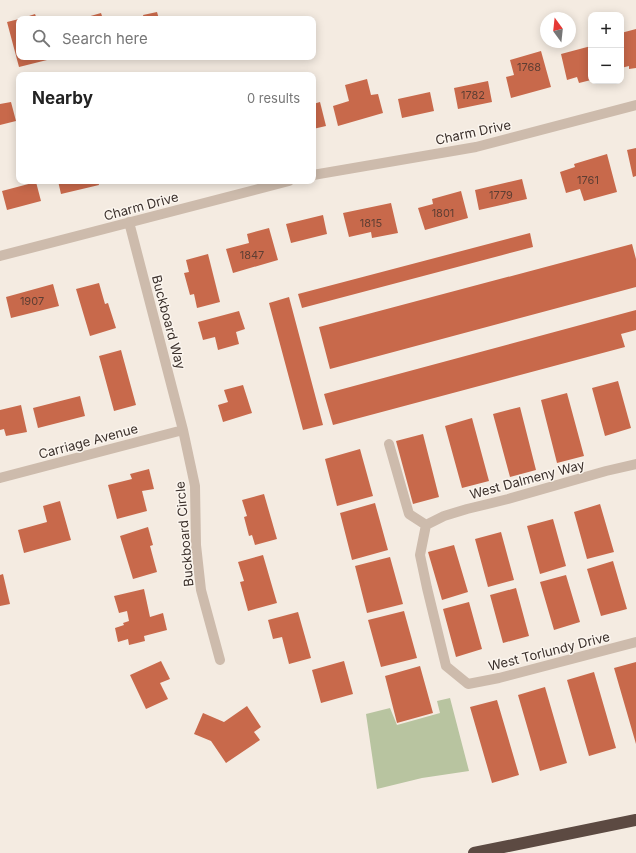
<!DOCTYPE html>
<html lang="en">
<head>
<meta charset="utf-8">
<style>
  :root { --surface:#fff; --page:#f2f2f2; --text:#222; --muted:#767676; --line:#e0e0e0 }
  body { margin:0; font-family:Inter,sans-serif; background:var(--page); color:var(--text) }
  .controls { position:absolute; right:12px; top:12px; display:grid; overflow:hidden; border-radius:8px; box-shadow:0 2px 10px #0003 }
  .controls button { width:36px; height:36px; display:grid; place-items:center; padding:0; border:0; border-bottom:1px solid var(--line); background:var(--surface); color:var(--text); font:20px sans-serif }
  .compass { position:absolute; left:540px; top:12px; width:36px; height:36px; border-radius:50%; background:var(--surface); box-shadow:0 2px 10px #0003; rotate:345deg }
  .list { margin:0; padding:0; list-style:none }
  h2 { display:flex; justify-content:space-between; align-items:center; height:52px; margin:0; padding:0 16px; font-size:17px }
  h2 small { font-size:13px; font-weight:400; color:var(--muted) }
  .icon { flex:none; width:22px; height:22px; fill:none; stroke:currentColor; stroke-width:2; stroke-linecap:round; stroke-linejoin:round }
  .map { position:relative; flex:none; width:636px; height:853px; overflow:hidden }
  .search { position:absolute; background:var(--surface); box-shadow:0 2px 10px #0003; left:16px; top:16px; width:300px; height:44px; display:flex; align-items:center; gap:10px; box-sizing:border-box; padding:0 14px; border-radius:8px; color:var(--muted); font-size:15px }
  .panel { position:absolute; background:var(--surface); box-shadow:0 2px 10px #0003; left:16px; top:72px; width:300px; height:112px; border-radius:8px }
  .map>svg:first-child { display:block }
</style>
</head>
<body>
<div class="map">
<svg width="636" height="853" viewBox="0 0 636 853">
  <rect width="100%" height="100%" fill="#f4ebe1"/>
  <!-- green -->
  <path fill="#b8c4a0" d="M450,698L469,771L422,778L377,789L366,714L390,708L397,725L440,713L437,701Z"/>
  <!-- building -->
  <path fill="#c8694b" d="M157,12L159,19H144L143,15Z
    M101,13L103,19H80Z
    M35,14L37,19H20Z
    M19,19V57H46L47,60L19,67L7,22Z
    M636,29V68L629,69V66L621,68V51L624,50L621,37V33Z
    M591,46V80L579,83L577,77L567,80L561,54Z
    M541,51L551,87L511,98L506,77L514,75L510,60Z
    M367,79L371,95L378,94L383,113L338,126L333,106L349,101L345,85Z
    M488,81L492,102L458,109L454,88Z
    M430,92L434,111L402,118L398,99Z
    M11,102L16,121L0,125V104Z
    M320,102L326,126L313,129V104Z
    M636,148V176L633,177L627,150Z
    M607,154L617,192L584,201L580,189L566,193L560,172L575,167L574,164Z
    M522,179L527,199L479,210L475,190Z
    M58,181H98L99,185L61,194Z
    M36,182L41,201L7,210L2,191Z
    M461,191L468,218L425,230L418,208L433,204L432,199Z
    M391,203L398,233L372,238L371,232L349,237L343,213Z
    M323,215L327,234L291,243L286,224Z
    M269,228L278,260L233,273L226,249L249,243L247,234Z
    M530,233L533,247L302,308L298,294Z
    M632,244L636,259V287L330,369L319,327Z
    M208,254L220,302L197,308L194,294L190,295L184,273L189,272L186,260Z
    M99,283L105,304L108,303L116,328L90,336L76,289Z
    M53,284L59,306L11,318L6,297Z
    M289,297L323,425L303,430L269,303Z
    M636,310V330L621,334L625,347L333,425L324,394Z
    M239,311L245,329L236,332L239,344L218,350L215,337L203,340L198,322Z
    M121,350L136,405L114,411L99,356Z
    M618,381L631,428L605,436L592,388Z
    M243,385L252,413L223,422L218,405L228,402L224,390Z
    M567,393L584,456L557,463L541,400Z
    M80,396L85,416L38,428L33,408Z
    M21,405L27,432L6,436L4,429L0,430V410Z
    M520,407L536,470L510,477L493,414Z
    M472,418L489,481L462,488L445,426Z
    M423,434L439,497L413,504L396,441Z
    M360,449L373,496L337,506L325,459Z
    M149,469L154,489L142,491L147,511L117,519L108,485L132,479L130,474Z
    M264,494L277,539L255,545L252,535L249,536L244,517L247,516L242,500Z
    M60,501L71,540L24,553L18,530L47,522L43,506Z
    M375,503L388,550L352,560L340,513Z
    M600,504L614,552L587,559L574,512Z
    M553,519L566,566L540,574L527,526Z
    M148,527L153,545L150,546L157,572L133,579L120,536Z
    M501,532L514,580L488,587L475,539Z
    M454,545L468,592L442,600L428,552Z
    M263,555L277,603L248,611L240,582L244,581L238,562Z
    M390,557L403,604L367,613L355,566Z
    M613,561L627,609L601,616L587,569Z
    M3,574L10,604L0,606V575Z
    M566,575L580,622L554,630L540,582Z
    M516,588L529,636L503,643L490,595Z
    M144,589L150,617L163,613L167,630L144,636L145,641L129,645L128,639L118,642L115,628L124,625L123,623L129,621L127,611L119,613L114,596Z
    M469,602L482,649L456,657L443,609Z
    M404,611L417,658L381,667L368,620Z
    M298,612L311,658L289,664L282,637L273,639L268,620Z
    M161,661L170,679L160,683L168,699L146,709L130,675Z
    M344,661L353,694L321,703L312,670Z
    M636,662V744L614,668Z
    M420,666L433,713L397,723L385,676Z
    M594,672L616,748L589,756L567,680Z
    M545,687L567,763L540,771L518,695Z
    M497,700L519,775L492,783L470,707Z
    M247,706L261,727L254,732L260,740L226,763L211,741L194,734L203,713L224,722Z"/>
  <g fill="none" stroke-linecap="round" stroke-linejoin="round">
    <!-- minor -->
    <path stroke="#cdbbac" stroke-width="10" d="M313,175L476,147L636,105
      M129,222L183,430L195,486L196,545L201,590L220,660
      M0,256L289,181
      M389,444L409,514L426,525L420,555L427,588L446,666L468,684L499,678L636,642
      M0,478L183,430
      M426,525L444,516L467,509L508,499L606,471L636,464"/>
    <!-- highway -->
    <path stroke="#5c4a42" stroke-width="12" d="M474,853L636,820"/>
  </g>
  <g text-anchor="middle" stroke-width="3" stroke-linejoin="round" paint-order="stroke">
    <!-- number labels -->
    <g font-size="11" fill="#5e3e33">
      <text x="529" y="71">1768</text>
      <text x="473" y="99">1782</text>
      <text x="588" y="184">1761</text>
      <text x="501" y="199">1779</text>
      <text x="443" y="217">1801</text>
      <text x="371" y="227">1815</text>
      <text x="252" y="259">1847</text>
      <text x="32" y="305">1907</text>
    </g>
    <!-- street labels -->
    <g font-size="13" fill="#3b302b" stroke="#fbf5ee">
      <text transform="translate(473 132) rotate(-12)" y="5">Charm Drive</text>
      <text transform="translate(141 206) rotate(-15)" y="5">Charm Drive</text>
      <text transform="translate(169 322) rotate(75)" y="5">Buckboard Way</text>
      <text transform="translate(88 441) rotate(-15)" y="5">Carriage Avenue</text>
      <text transform="translate(527 479) rotate(-15)" y="5">West Dalmeny Way</text>
      <text transform="translate(184 534) rotate(-95)" y="5">Buckboard Circle</text>
      <text transform="translate(549 651) rotate(-14)" y="5">West Torlundy Drive</text>
    </g>
  </g>
</svg>
<div class="controls">
<button>+</button>
<button>−</button>
</div>
<svg class="compass" viewBox="-18 -18 36 36"><path d="M0-13l5 13h-10z" fill="#e53935"/><path d="M0 13l5-13h-10z" fill="#767676"/></svg>
<div class="search"><svg class="icon" aria-label="search" viewBox="0 0 24 24"><circle cx="10" cy="10" r="6"/><path d="M15 15l6 6"/></svg>Search here</div>
<section class="panel">
<h2>Nearby<small>0 results</small></h2>
<ul class="list">
</ul>
</section>
</div>
</body>
</html>
